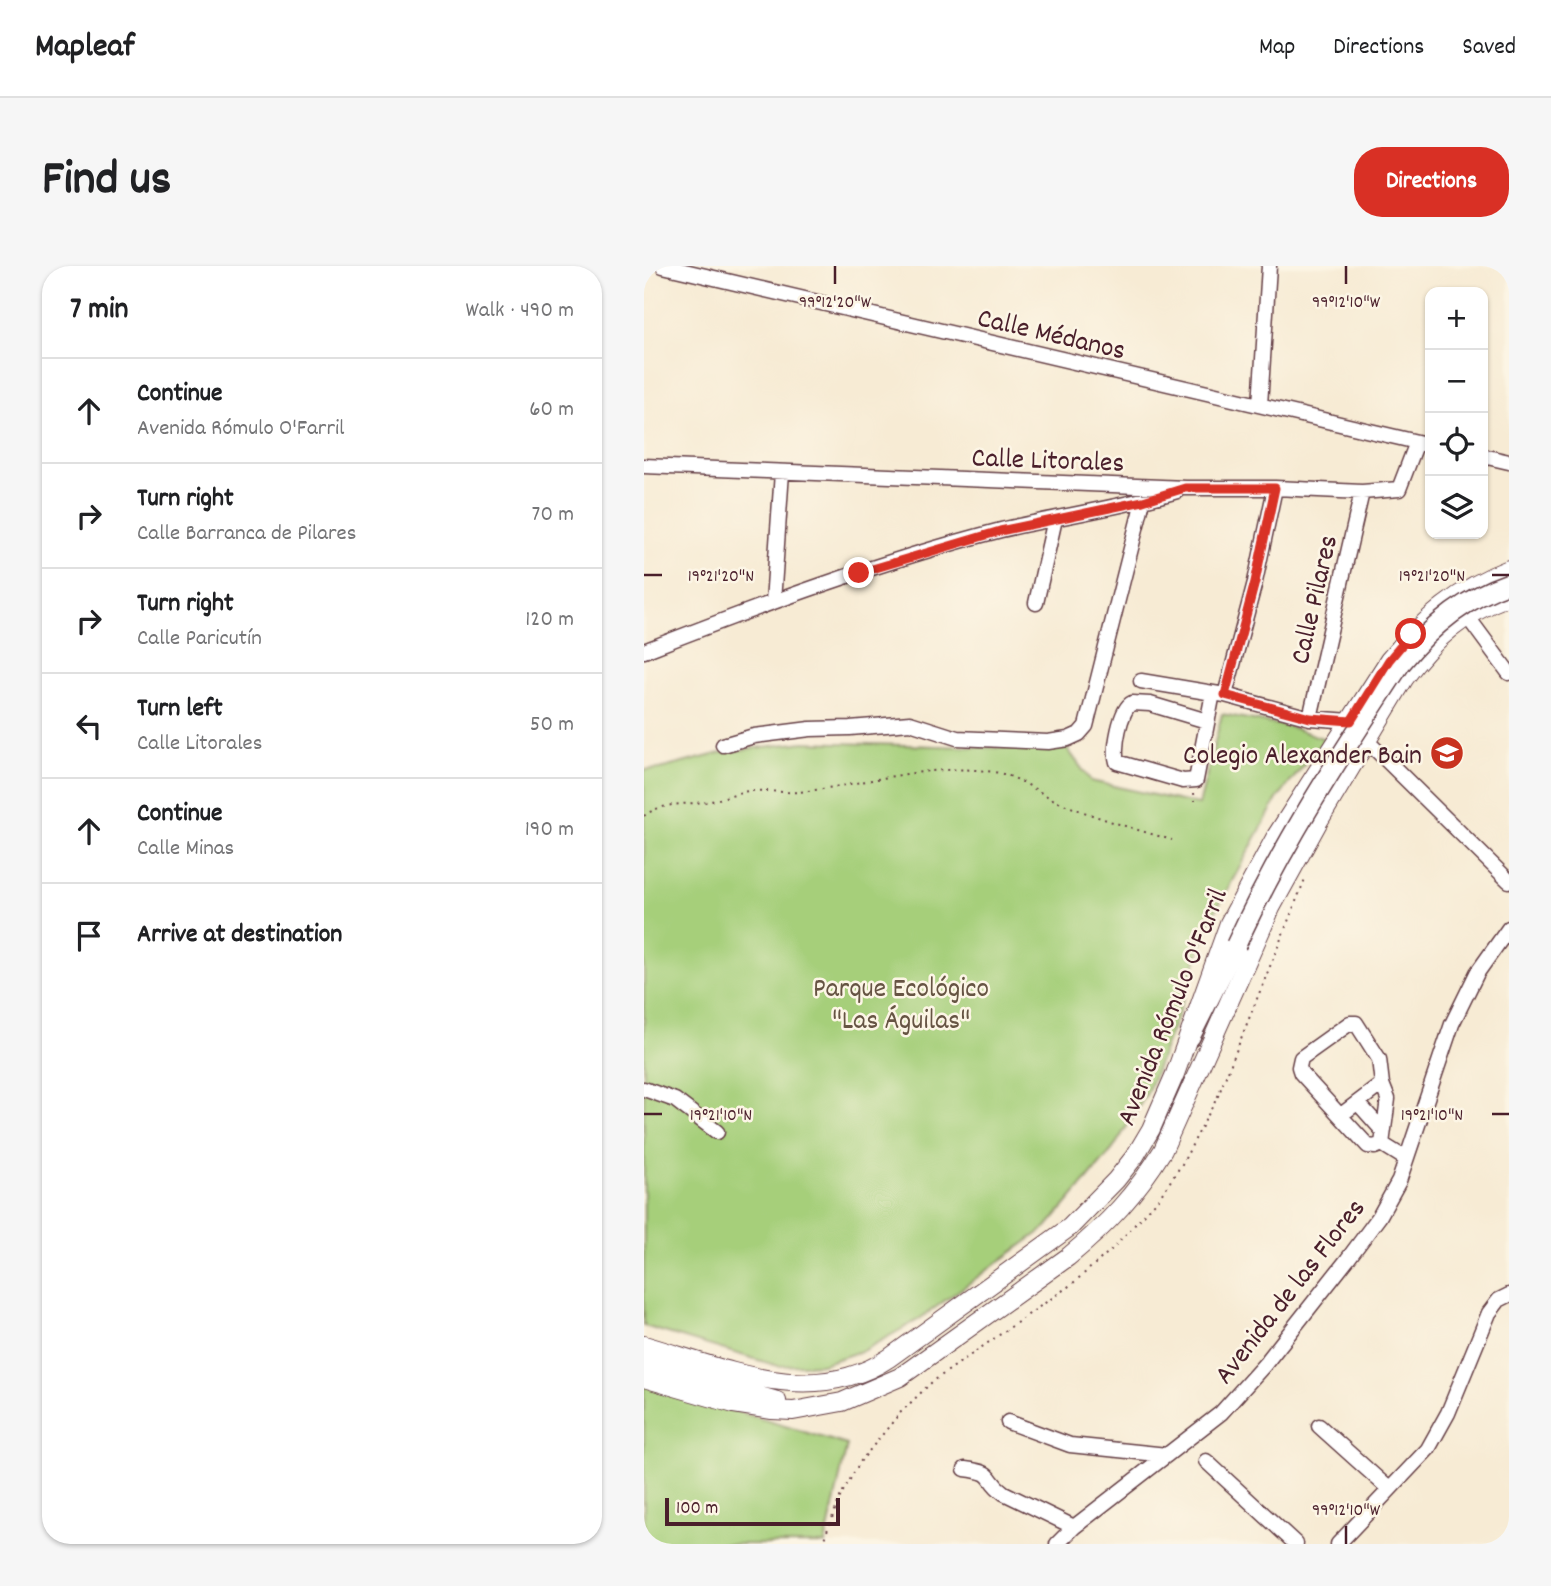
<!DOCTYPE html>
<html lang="en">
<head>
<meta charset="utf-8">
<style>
  :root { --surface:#fff; --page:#f6f6f6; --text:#202124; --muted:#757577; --line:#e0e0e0; --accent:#d93025 }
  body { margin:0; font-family:Dekko,sans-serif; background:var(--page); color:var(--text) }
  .controls { position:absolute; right:21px; top:21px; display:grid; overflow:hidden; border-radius:14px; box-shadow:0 2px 5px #0004 }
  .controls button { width:63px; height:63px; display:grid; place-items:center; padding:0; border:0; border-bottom:2px solid var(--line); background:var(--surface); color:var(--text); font:35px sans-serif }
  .scale { position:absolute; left:21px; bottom:18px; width:175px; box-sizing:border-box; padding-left:7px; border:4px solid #4a1f2b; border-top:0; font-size:19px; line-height:24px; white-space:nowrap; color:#4a1f2b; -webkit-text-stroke:5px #fcf5e5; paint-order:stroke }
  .stop { position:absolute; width:21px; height:21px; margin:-16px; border:5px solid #d93025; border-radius:50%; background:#fff }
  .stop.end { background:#d93025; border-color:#fff; box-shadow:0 2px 7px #0008 }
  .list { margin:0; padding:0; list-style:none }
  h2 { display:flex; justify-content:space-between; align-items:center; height:91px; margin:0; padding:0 28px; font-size:30px }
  h2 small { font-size:23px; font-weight:400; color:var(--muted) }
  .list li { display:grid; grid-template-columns:46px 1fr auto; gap:21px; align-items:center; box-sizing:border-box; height:105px; padding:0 28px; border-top:2px solid var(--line) }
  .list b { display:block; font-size:26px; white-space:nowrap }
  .list p { margin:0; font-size:23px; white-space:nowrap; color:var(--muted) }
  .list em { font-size:23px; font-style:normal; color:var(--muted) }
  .icon { flex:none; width:38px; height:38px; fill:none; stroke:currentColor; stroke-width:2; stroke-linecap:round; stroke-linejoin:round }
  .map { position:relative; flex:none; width:865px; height:1278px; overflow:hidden; border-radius:28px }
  header { display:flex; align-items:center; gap:42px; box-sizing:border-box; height:98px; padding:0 35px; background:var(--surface); border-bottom:2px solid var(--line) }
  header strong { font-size:33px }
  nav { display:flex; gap:38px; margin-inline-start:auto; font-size:24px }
  .intro { display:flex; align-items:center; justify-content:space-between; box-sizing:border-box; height:168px; padding:0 42px }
  h1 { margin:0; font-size:49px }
  .button { padding:18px 32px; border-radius:28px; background:var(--accent); color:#fff; font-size:24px; font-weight:700 }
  main { display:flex; gap:42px; padding:0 42px }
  aside { flex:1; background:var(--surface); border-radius:28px; box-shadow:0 2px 5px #0004 }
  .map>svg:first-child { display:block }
</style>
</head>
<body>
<header>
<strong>Mapleaf</strong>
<nav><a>Map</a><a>Directions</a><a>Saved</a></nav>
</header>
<div class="intro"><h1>Find us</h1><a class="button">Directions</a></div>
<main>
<aside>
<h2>7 min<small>Walk · 490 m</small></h2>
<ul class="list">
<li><svg class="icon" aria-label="ahead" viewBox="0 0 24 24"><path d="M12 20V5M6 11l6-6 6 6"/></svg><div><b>Continue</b><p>Avenida Rómulo O'Farril</p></div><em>60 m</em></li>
<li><svg class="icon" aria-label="right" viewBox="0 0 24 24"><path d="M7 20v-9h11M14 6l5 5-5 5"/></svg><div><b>Turn right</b><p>Calle Barranca de Pilares</p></div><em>70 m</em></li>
<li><svg class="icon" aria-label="right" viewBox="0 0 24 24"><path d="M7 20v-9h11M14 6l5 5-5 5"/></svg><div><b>Turn right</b><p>Calle Paricutín</p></div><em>120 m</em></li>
<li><svg class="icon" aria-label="left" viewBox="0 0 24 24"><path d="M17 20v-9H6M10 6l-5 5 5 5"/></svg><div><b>Turn left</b><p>Calle Litorales</p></div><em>50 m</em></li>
<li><svg class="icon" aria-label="ahead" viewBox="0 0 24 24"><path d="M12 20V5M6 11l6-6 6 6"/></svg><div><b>Continue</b><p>Calle Minas</p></div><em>190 m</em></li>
<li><svg class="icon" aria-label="arrive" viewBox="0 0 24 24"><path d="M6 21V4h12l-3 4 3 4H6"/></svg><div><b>Arrive at destination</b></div></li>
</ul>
</aside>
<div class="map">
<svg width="865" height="1278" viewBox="0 0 865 1278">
  <rect width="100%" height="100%" fill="#fcf5e5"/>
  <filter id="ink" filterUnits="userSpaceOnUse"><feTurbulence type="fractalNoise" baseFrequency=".0143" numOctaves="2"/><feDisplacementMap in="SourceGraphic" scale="14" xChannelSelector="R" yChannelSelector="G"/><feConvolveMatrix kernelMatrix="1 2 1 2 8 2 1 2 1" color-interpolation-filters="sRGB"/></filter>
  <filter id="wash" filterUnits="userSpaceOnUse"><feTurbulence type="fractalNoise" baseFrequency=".00686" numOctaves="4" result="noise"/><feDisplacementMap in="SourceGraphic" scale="28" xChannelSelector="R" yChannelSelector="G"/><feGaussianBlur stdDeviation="1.57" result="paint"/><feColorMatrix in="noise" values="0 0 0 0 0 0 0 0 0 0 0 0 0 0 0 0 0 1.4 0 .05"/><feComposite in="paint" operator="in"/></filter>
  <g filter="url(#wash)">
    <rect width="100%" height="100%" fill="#f7ebd4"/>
    <!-- green -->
    <path fill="#a6cf7a" stroke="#787752" stroke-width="2" d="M578,448L646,461L681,473L633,533L565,657L535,745L503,827L469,883L403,961L274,1054L220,1084L178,1098L134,1100L0,1060V504L16,503L80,486L160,476L396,483L419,477L447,515L555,539Z
      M0,1117L203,1179L181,1278H0Z"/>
  </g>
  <g filter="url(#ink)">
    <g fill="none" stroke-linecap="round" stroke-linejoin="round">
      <!-- minor casing -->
      <g stroke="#643e44" stroke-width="17">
        <path id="minor" d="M19,0L786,179
          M616,139L625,0
          M839,190L865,196
          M0,200L542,222H631L718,226L755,223L773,176
          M129,336L138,206
          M392,337L411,253
          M823,350L865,407
          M0,385C115,340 237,295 357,264C416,250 476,242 533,225
          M497,415L581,429L666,452L707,455L719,459L723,475L865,615
          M581,429L611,316L631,222
          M666,452L718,226
          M563,455L506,438L488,437C476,443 469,484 473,496L539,515L552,514L569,427
          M79,479L110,470L166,463L206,462L266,457L313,472L404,476L424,473L435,468L442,460L499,235
          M0,823L31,834L73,866
          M714,837L739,865
          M697,849L738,818
          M738,878L744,833L738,818L735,793L712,757H706L657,792L655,801L657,807L724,880L731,881L738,878L762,893
          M364,1156L426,1179L523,1189
          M675,1160L744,1222
          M562,1195L652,1278
          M321,1203C354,1207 339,1212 360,1227L430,1261
          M413,1278L430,1261L577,1147L621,1098L703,994L735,951L755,915L808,758L833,707L865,662
          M694,1278L784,1183L804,1147L845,1047L855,1034L865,1029"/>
      </g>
      <!-- major casing -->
      <g stroke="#643e44" stroke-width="20">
        <path id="major" d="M0,1079C80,1102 168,1143 245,1092L426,961L472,914L491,890L507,863L531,808L585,657L632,570L745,394C779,354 815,322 865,303
          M0,1096L133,1135
          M0,1112L90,1138L128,1144L149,1145L198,1136L256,1111L424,991C464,958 492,928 519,884L627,642L676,553L760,413C788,374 820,347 865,330"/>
      </g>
      <!-- highway casing -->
      <g stroke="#643e44" stroke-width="22">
        <path id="highway" d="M546,771L592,679"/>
      </g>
      <!-- path -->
      <path stroke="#643e44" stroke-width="2" stroke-dasharray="2 5" stroke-linecap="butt" d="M550,527L551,535
        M0,550C20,534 48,540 71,534C83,531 95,525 107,525C123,524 139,527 155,526C219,519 286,496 350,506C375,510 394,527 417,537C453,552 490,563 528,574
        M178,1278L197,1229L216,1196L256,1147L288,1116L428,1018L467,984L513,935L538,898L574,830L661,613"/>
      <!-- minor -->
      <use href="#minor" stroke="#fff" stroke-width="14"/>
      <!-- major -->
      <use href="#major" stroke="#fff" stroke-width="18"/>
      <!-- highway -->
      <use href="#highway" stroke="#fff" stroke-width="19"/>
      <!-- highway-bridge casing -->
      <g stroke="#643e44" stroke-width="22" stroke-linecap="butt">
        <path id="highway-bridge" d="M592,679C637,580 697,488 757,397C786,361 821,332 865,317"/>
      </g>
      <!-- highway-bridge -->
      <use href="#highway-bridge" stroke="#fff" stroke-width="19"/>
    </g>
  </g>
  <g fill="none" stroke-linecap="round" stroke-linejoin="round" filter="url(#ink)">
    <!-- route -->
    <path stroke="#d93025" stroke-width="9" d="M215,307L356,265L499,235L541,222H631L611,316L581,429L666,452L707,455L745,394L767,368"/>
  </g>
  <!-- ticks -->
  <path fill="none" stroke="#4a1f2b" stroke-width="2.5" d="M191,0V18M702,0V18M0,309H18M848,309H865M0,848H18M848,848H865M702,1260V1278"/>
  <!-- icons -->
  <defs>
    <g id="school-disc" transform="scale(1.75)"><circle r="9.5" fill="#c8321e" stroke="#fcf5e5"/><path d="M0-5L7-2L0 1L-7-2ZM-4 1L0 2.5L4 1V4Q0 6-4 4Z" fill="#fff"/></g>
  </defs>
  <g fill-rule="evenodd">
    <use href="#school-disc" x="803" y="487"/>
  </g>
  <g text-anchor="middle" stroke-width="5" stroke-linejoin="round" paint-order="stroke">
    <!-- street labels -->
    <g font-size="28" fill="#4a1f2b" stroke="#fcf5e5">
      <text transform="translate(408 66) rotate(13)" y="10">Calle Médanos</text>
      <text transform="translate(404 192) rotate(2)" y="10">Calle Litorales</text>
      <text transform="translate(668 333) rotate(-77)" y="10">Calle Pilares</text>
      <text transform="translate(526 740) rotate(-68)" y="10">Avenida Rómulo O'Farril</text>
      <text transform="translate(644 1024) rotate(-52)" y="10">Avenida de las Flores</text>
    </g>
    <!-- poi labels -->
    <g font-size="28" fill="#4a1f2b" stroke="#fcf5e5" text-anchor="end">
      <text x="778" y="497">Colegio Alexander Bain</text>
    </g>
    <!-- park labels -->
    <g font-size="28" fill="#665443" stroke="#fcf5e5">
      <text x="257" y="730">Parque Ecológico<tspan x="257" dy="32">"Las Águilas"</tspan></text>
    </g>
  </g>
  <g font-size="18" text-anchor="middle" fill="#4a1f2b" stroke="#fcf5e5" stroke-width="5" stroke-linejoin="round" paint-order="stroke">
    <text x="191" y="41">99°12'20"W</text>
    <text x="702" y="41">99°12'10"W</text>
    <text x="77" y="315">19°21'20"N</text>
    <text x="788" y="315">19°21'20"N</text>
    <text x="77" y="854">19°21'10"N</text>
    <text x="788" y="854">19°21'10"N</text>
    <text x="702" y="1249">99°12'10"W</text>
  </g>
</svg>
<div class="controls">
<button>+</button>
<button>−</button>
<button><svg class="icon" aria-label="locate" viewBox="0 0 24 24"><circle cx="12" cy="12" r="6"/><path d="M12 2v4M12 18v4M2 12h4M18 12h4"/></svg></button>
<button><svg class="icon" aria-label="layers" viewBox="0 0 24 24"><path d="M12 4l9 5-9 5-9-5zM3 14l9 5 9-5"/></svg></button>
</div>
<div class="scale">100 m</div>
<div class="stop" style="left:767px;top:368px"></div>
<div class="stop end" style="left:215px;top:307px"></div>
</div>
</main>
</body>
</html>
